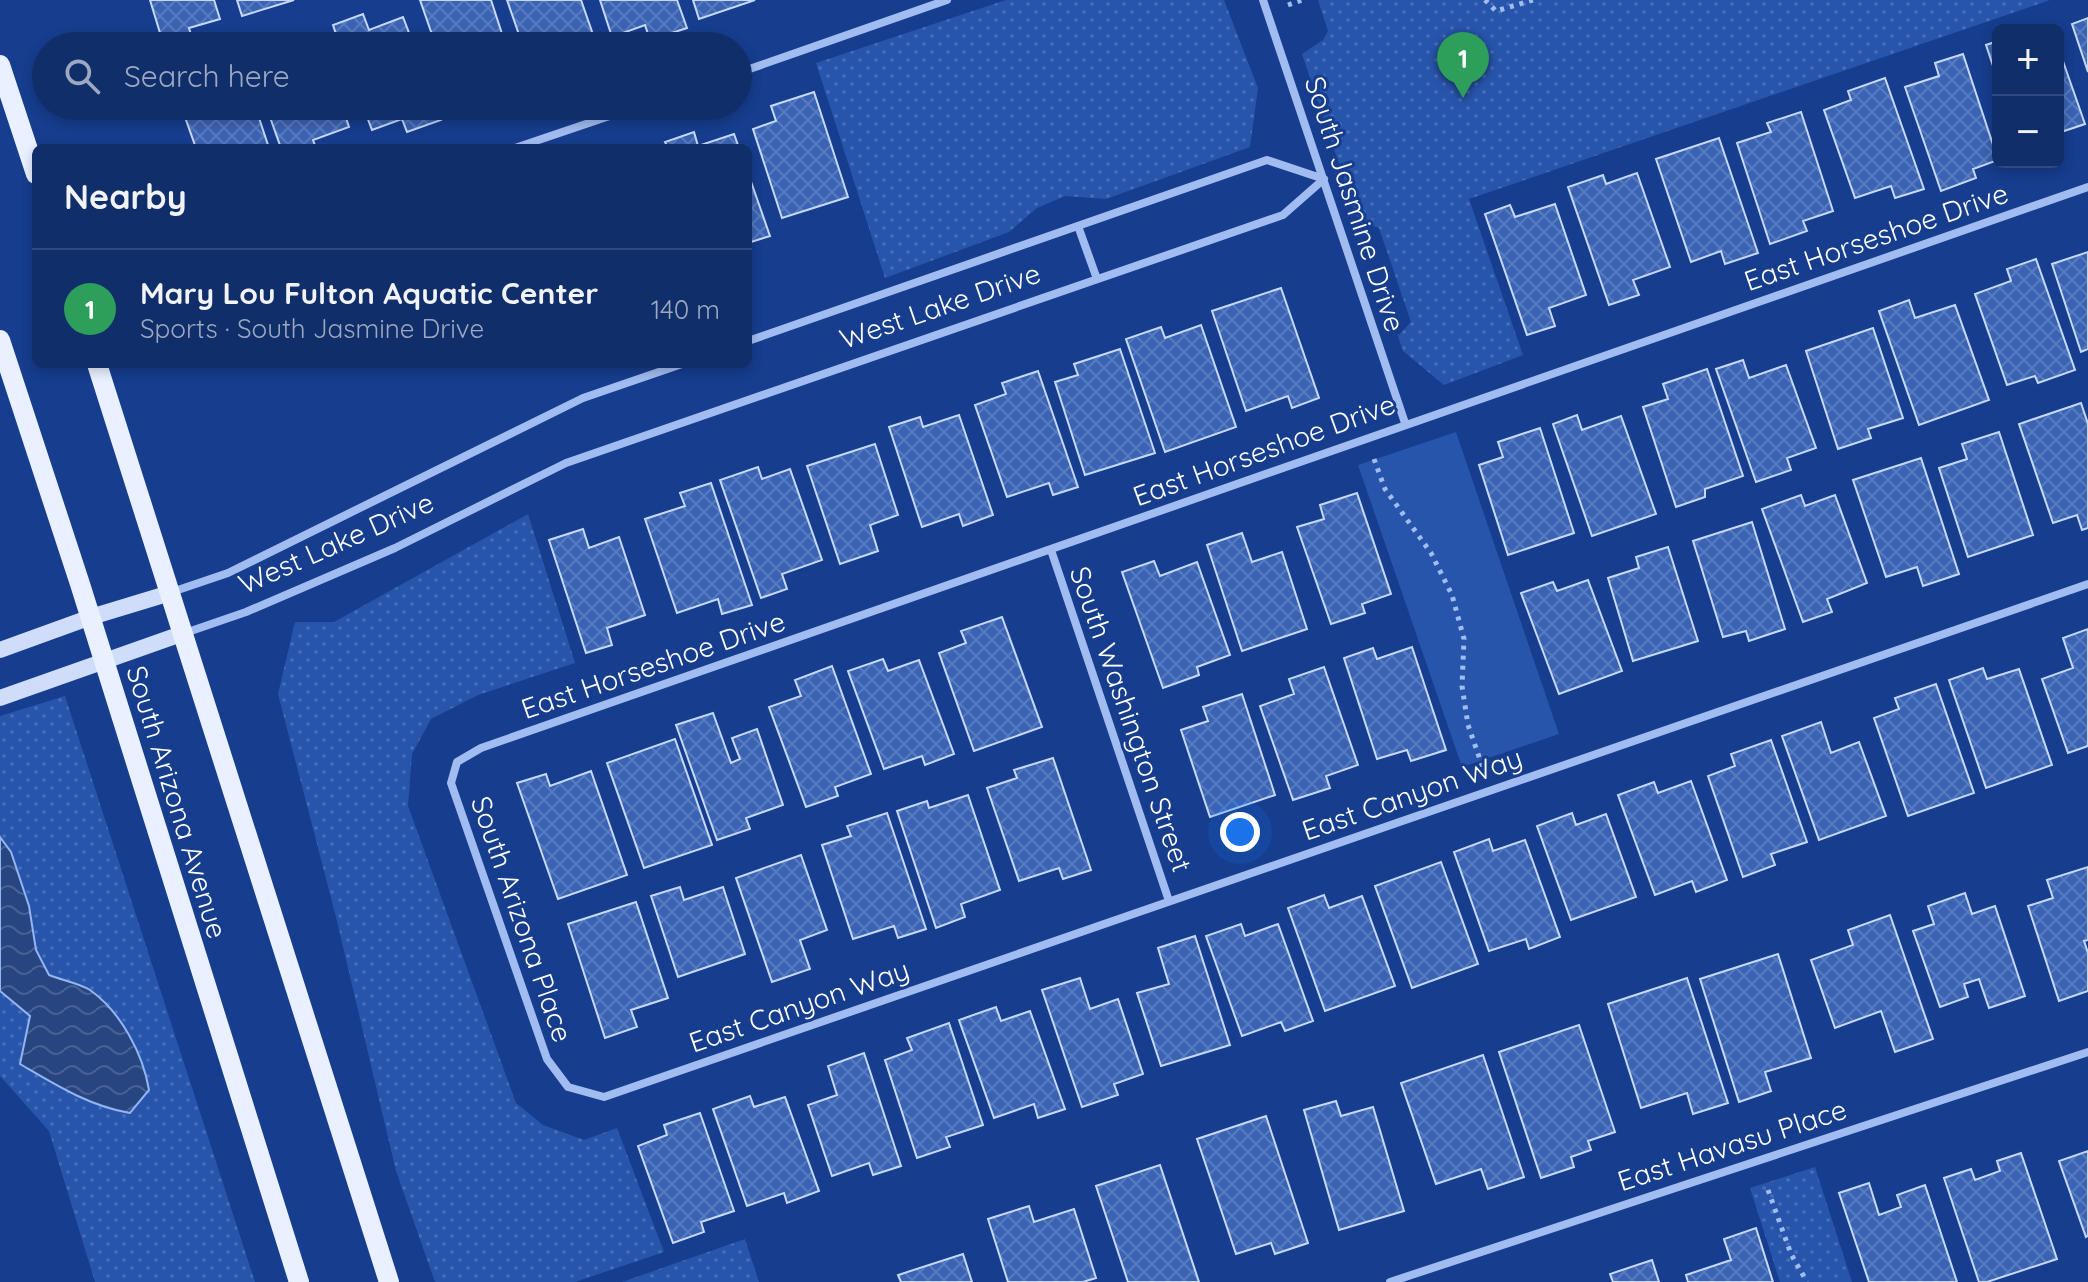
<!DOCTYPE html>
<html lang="en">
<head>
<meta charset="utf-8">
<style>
  :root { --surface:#102e6a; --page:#193670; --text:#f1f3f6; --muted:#9ca8c1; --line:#304a7e; --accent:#90b9f0 }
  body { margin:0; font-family:Quicksand,sans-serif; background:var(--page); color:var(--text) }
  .controls { position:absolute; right:24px; top:24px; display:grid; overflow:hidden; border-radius:12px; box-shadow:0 4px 12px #0003 }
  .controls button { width:72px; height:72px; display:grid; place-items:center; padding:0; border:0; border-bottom:2px solid var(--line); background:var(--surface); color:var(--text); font:40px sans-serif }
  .you { position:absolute; left:1240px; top:832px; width:28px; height:28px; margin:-20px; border:6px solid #fff; border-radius:50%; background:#1a73e8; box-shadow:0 0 0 12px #1a73e833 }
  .badge { display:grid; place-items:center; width:52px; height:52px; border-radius:50%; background:var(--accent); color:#fff; font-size:26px; font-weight:700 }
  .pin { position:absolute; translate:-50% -66px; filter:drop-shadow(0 2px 4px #0008) }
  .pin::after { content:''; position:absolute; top:42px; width:28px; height:24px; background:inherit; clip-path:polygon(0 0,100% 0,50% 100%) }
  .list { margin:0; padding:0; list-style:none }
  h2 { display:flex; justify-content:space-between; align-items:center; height:104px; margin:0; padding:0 32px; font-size:34px }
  h2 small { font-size:26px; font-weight:400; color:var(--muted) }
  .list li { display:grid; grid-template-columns:52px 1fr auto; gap:24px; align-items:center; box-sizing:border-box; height:120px; padding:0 32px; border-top:2px solid var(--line) }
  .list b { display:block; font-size:30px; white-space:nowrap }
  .list p { margin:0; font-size:26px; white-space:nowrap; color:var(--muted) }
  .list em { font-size:26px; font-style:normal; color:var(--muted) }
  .icon { flex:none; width:44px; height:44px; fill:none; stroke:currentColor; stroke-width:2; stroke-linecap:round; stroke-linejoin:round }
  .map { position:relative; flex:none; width:2088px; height:1282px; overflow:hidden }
  .search { position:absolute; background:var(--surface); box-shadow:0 4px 12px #0003; left:32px; top:32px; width:720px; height:88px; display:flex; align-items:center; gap:20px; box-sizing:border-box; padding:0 28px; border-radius:44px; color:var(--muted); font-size:30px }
  .panel { position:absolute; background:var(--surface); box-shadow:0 4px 12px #0003; left:32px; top:144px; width:720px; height:224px; border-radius:12px }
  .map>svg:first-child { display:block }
</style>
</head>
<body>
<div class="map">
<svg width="2088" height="1282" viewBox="0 0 2088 1282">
  <defs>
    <pattern id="park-dots" width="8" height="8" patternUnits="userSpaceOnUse" patternTransform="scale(2)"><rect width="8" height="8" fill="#2855ac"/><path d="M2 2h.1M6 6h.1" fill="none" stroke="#486eb8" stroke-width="1.8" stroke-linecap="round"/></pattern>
    <pattern id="water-waves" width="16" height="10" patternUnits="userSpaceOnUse" patternTransform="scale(2)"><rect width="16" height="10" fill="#274581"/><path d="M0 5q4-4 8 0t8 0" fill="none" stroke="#476194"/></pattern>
    <pattern id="building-cross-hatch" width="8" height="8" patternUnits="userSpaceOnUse" patternTransform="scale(2)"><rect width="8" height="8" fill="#3a63b4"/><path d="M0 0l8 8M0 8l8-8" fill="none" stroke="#587abf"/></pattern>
  </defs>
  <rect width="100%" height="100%" fill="#163d8e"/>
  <!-- grass -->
  <path fill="#2855ac" d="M1456,432L1559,734L1462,767L1358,465Z"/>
  <!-- park -->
  <path fill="url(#park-dots)" d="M1006,0H1224L1258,88L1250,147L1106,199L1065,196L1037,208L1009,232L885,278L816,63Z
    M1318,0H2050L1469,199L1523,355L1444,385L1403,351L1398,336L1411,322L1379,228L1358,220L1302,54L1323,40L1328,31Z
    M528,514L575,663L478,695L431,719L412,754L408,806L516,1103L543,1125L584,1140L617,1128L664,1252L575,1282H435L396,1171L336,917L278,694L295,622H334Z
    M65,696L255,1282H95L49,1131L0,1076V716Z
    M1815,1167L1852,1282H1780L1750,1188Z
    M745,1239L759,1282H622Z"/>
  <!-- water -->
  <path fill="url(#water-waves)" stroke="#93b5f2" stroke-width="2" d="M0,837L11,852L29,906L36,950L49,975C61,980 79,983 90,990C121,1012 143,1054 149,1090L130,1113C89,1106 56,1085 20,1064L30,1016L0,991Z"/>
  <!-- building -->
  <path fill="url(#building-cross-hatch)" stroke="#c7d9fb" stroke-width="2" d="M150,0H214L220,19L189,28L193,41L178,46H164Z
    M237,0H294L242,16Z
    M420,0H491L506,46H436Z
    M507,0H581L597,46H523Z
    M600,0H677L687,28L650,40L645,25L612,37Z
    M693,0H755L699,19Z
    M363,14L369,30L403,17L414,46H340L333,25Z
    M2088,18V72L2072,24Z
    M1998,41V81L1986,45Z
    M2058,47L2085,124L2058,133Z
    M1963,54L1998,160L1973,169L1976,178L1941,191L1905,87L1939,76L1935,63Z
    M1885,78L1924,189L1895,198L1891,186L1855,198L1824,110L1851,100L1848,91Z
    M814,92L848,197L782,218L753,129L776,121L771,106Z
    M181,106H255L269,148H196Z
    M266,106H342L349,127L313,140L316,148H281Z
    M363,106H436L441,120L407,132L402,119L372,130Z
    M1801,112L1833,211L1803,221L1807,231L1770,244L1737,143L1771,132L1767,123Z
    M694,132L698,146L734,134L739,148H668L665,142Z
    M1719,138L1758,253L1725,264L1721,251L1691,262L1656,159Z
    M748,173L770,236L748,243Z
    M1637,173L1670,267L1633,280L1639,295L1609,305L1568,187L1603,175L1606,184Z
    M1555,204L1586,295L1549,308L1555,326L1527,335L1485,214L1510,205L1515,217Z
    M2088,252V349L2081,352L2052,264Z
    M2036,259L2075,370L2038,383L2035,376L2007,385L1975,294L2011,281L2007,269Z
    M1281,288L1319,398L1292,408L1288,396L1246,411L1212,311Z
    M1909,300L1915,318L1955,305L1989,400L1919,425L1879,311Z
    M1201,325L1236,427L1165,452L1126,339L1161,327L1165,338Z
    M1873,328L1903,418L1868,429L1871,438L1838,449L1806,351Z
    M1120,349L1155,453L1085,475L1055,382L1078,375L1074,364Z
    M1743,360L1749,378L1786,365L1816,448L1787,458L1791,470L1756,482L1716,369Z
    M1707,369L1743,476L1705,489V497L1676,507L1643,407L1668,399L1663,384Z
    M1038,371L1078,487L1053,495L1049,483L1007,497L975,405L1006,394L1002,383Z
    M2081,403L2088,424V528L2082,530L2077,515L2053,523L2019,424Z
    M959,415L993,515L963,526L959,514L922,527L889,427L920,417L923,427Z
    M1577,415L1582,430L1621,416L1656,514L1592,536L1553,424Z
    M1540,428L1574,533L1508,555L1479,465L1503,457L1498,442Z
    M1999,432L2033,535L1968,557L1939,468L1967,459L1962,444Z
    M875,444L898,515L870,525L878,551L840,564L807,466Z
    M1921,458L1959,574L1923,586L1917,567L1886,577L1853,480Z
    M758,467L762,479L790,469L822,560L782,574L787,589L761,598L720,480Z
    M711,483L752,605L722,614L718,599L677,613L645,519L685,506L680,493Z
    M1357,493L1391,594L1362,604L1365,613L1331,624L1297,527L1324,519L1320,505Z
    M1801,495L1805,506L1835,495L1867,583L1827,599L1832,612L1803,622L1762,509Z
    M1752,522L1785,629L1749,641L1746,631L1723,637L1693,541Z
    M583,529L589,548L619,537L645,615L607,628L612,645L586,653L549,540Z
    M1242,533L1252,562L1282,552L1307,629L1242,651L1207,545Z
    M1668,547L1698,641L1633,661L1608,578L1639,568L1636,557Z
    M1154,561L1160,576L1197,562L1230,655L1197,667L1199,675L1163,688L1122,572Z
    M1588,580L1622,671L1559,694L1521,593L1553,582L1557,591Z
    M1002,617L1042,727L974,751L939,653L966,643L961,631Z
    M2088,629V746L2068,753L2042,679L2073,668L2063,638Z
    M1412,647L1446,750L1411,761L1407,750L1377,759L1344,658L1373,648L1377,659Z
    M883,659L888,671L919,660L954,754L925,765L922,756L884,769L848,671Z
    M832,666L871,774L835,787L838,796L806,807L769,707L801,696L795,680Z
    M1324,667L1358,765L1326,776L1330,788L1293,800L1260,706L1294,694L1289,679Z
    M1983,668L1987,679L2019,669L2052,765L1986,788L1949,680Z
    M1936,684L1974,793L1908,816L1874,718L1899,709L1895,698Z
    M1242,694L1275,795L1210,817L1181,730L1208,721L1203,707Z
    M713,713L731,763L740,759L732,738L757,729L783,805L746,818L750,829L717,840L676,725Z
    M1821,722L1831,753L1859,742L1886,816L1819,840L1782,736Z
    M675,739L712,845L644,868L607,763Z
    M1771,740L1807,842L1771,854L1775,865L1743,877L1708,776L1735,766L1731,754Z
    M1053,758L1091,870L1063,879L1059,868L1019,881L987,788L1017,778L1014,770Z
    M591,771L627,875L558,899L517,783L546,774L550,786Z
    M1691,781L1727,880L1696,892L1692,881L1655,895L1618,795L1654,782L1658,793Z
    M968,795L1000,890L961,904L965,917L936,928L897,811L927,801L929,808Z
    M887,813L926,929L898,938L894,926L853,939L822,845L851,836L847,826Z
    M1572,813L1576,825L1606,814L1636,897L1571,920L1537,826Z
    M1489,839L1493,851L1525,840L1560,937L1529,949L1526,939L1489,951L1454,852Z
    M801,855L827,930L800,940L810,969L772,982L736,878Z
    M1441,862L1478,964L1412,988L1375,886Z
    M2088,867V940L2084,941L2088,953V991L2059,1001L2028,906L2053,898L2047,880Z
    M680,887L684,900L723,887L745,954L678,977L651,896Z
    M1965,893L1972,914L1995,906L2025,996L1989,1008L1979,979L1964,984L1968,997L1940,1007L1913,931L1934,924L1928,906Z
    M1324,895L1329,908L1362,896L1395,986L1325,1011L1288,908Z
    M636,902L668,998L631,1010L637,1027L605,1038L568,924Z
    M1890,915L1933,1039L1895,1052L1881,1011L1835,1028L1811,960L1853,945L1848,930Z
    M1241,924L1245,936L1278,924L1313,1021L1285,1031L1281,1022L1242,1036L1206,936Z
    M1195,936L1230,1045L1161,1066L1137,993L1169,984L1158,948Z
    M1778,954L1811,1058L1765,1072L1771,1091L1739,1102L1700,979Z
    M1080,978L1090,1009L1118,999L1143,1074L1114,1084L1118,1095L1082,1107L1042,990Z
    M1687,978L1728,1103L1693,1114L1687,1093L1641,1108L1608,1004Z
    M996,1007L1001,1021L1030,1011L1065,1109L1038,1118L1034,1104L994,1118L959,1020Z
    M949,1023L983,1125L946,1137L950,1147L917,1158L885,1060L912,1050L907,1038Z
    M1579,1025L1615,1132L1588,1141L1591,1150L1571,1157L1574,1167L1541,1178L1499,1052Z
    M864,1053L901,1166L873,1175L869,1163L832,1176L808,1105L837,1095L828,1066Z
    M1483,1055L1524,1177L1488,1189L1481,1169L1436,1184L1401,1083Z
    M750,1096L754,1107L785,1097L819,1191L787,1203L784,1193L747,1206L713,1109Z
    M1336,1101L1341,1116L1373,1107L1404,1211L1339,1230L1304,1110Z
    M700,1113L734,1211L701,1222L704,1232L673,1243L638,1146L667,1135L664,1125Z
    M1266,1116L1308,1243L1275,1254L1271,1243L1236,1254L1197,1139Z
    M2088,1151V1236L2086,1237L2059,1161Z
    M2021,1153L2057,1259L1987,1282H1979L1944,1178L1971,1169L1975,1180L2000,1171L1997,1161Z
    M1160,1165L1199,1282H1128L1096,1186Z
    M1869,1183L1879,1215L1901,1207L1897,1195L1925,1185L1957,1282H1869L1839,1193Z
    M1029,1206L1034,1222L1074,1209L1096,1278L1083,1282H1008L988,1219Z
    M1756,1228L1773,1282H1688L1686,1275L1731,1260L1724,1239Z
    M963,1254L972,1282H901L898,1275Z
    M1652,1260L1659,1282H1613L1610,1274Z"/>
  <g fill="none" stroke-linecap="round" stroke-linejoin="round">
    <!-- path -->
    <path stroke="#a1bcf0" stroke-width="5" stroke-dasharray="4 6" stroke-linecap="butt" d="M1485,0L1496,11L1533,0
      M1288,5L1302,0
      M1374,459L1385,489L1431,553L1452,595L1464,639L1462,686L1468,725L1484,771
      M1768,1190L1791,1254L1807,1282"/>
    <!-- street -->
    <path stroke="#a1bcf0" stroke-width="8" d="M1263,0L1405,423
      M738,73L947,0
      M515,148L639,106
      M2088,187C1552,372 1017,562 481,748L457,762L451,783L547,1059L568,1087L604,1097L2088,584
      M1078,226L1097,279
      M748,341L1267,160L1324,179
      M1051,550L1169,901
      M172,592L228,573L583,398L682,364
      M185,633L246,612L395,548L566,463L1283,215L1324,179
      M1390,1282L2088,1052"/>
    <!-- secondary -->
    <path stroke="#cfddfb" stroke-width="16" d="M0,650L91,617L170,593
      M0,698L184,633"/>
    <!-- primary -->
    <path stroke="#e9f0ff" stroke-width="20" d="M0,65L36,174
      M0,340L80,584L299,1282
      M97,364L389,1282"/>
  </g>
  <g text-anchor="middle" stroke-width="6" stroke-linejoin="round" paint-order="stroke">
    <!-- street labels -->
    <g font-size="28" fill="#fff" stroke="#163d8e">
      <text transform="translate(1355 204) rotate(72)" y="10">South Jasmine Drive</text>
      <text transform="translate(1876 237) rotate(-19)" y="10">East Horseshoe Drive</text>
      <text transform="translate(940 306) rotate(-19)" y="10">West Lake Drive</text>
      <text transform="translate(1264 450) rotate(-20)" y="10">East Horseshoe Drive</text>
      <text transform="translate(336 543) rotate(-24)" y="10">West Lake Drive</text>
      <text transform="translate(653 665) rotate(-19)" y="10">East Horseshoe Drive</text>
      <text transform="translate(1131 719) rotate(71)" y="10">South Washington Street</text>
      <text transform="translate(1412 794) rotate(-19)" y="10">East Canyon Way</text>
      <text transform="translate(177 802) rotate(73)" y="10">South Arizona Avenue</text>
      <text transform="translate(522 919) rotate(71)" y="10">South Arizona Place</text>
      <text transform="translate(799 1006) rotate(-19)" y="10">East Canyon Way</text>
      <text transform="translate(1732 1145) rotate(-18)" y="10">East Havasu Place</text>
    </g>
  </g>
</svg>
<div class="controls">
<button>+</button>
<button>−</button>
</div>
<div class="you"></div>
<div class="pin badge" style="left:1463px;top:98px;background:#2e9e5b">1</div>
<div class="search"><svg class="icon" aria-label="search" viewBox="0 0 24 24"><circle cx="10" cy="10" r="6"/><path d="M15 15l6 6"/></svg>Search here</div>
<section class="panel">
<h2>Nearby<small></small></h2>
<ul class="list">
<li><span class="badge" style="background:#2e9e5b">1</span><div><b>Mary Lou Fulton Aquatic Center</b><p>Sports · South Jasmine Drive</p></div><em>140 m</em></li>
</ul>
</section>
</div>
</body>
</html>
